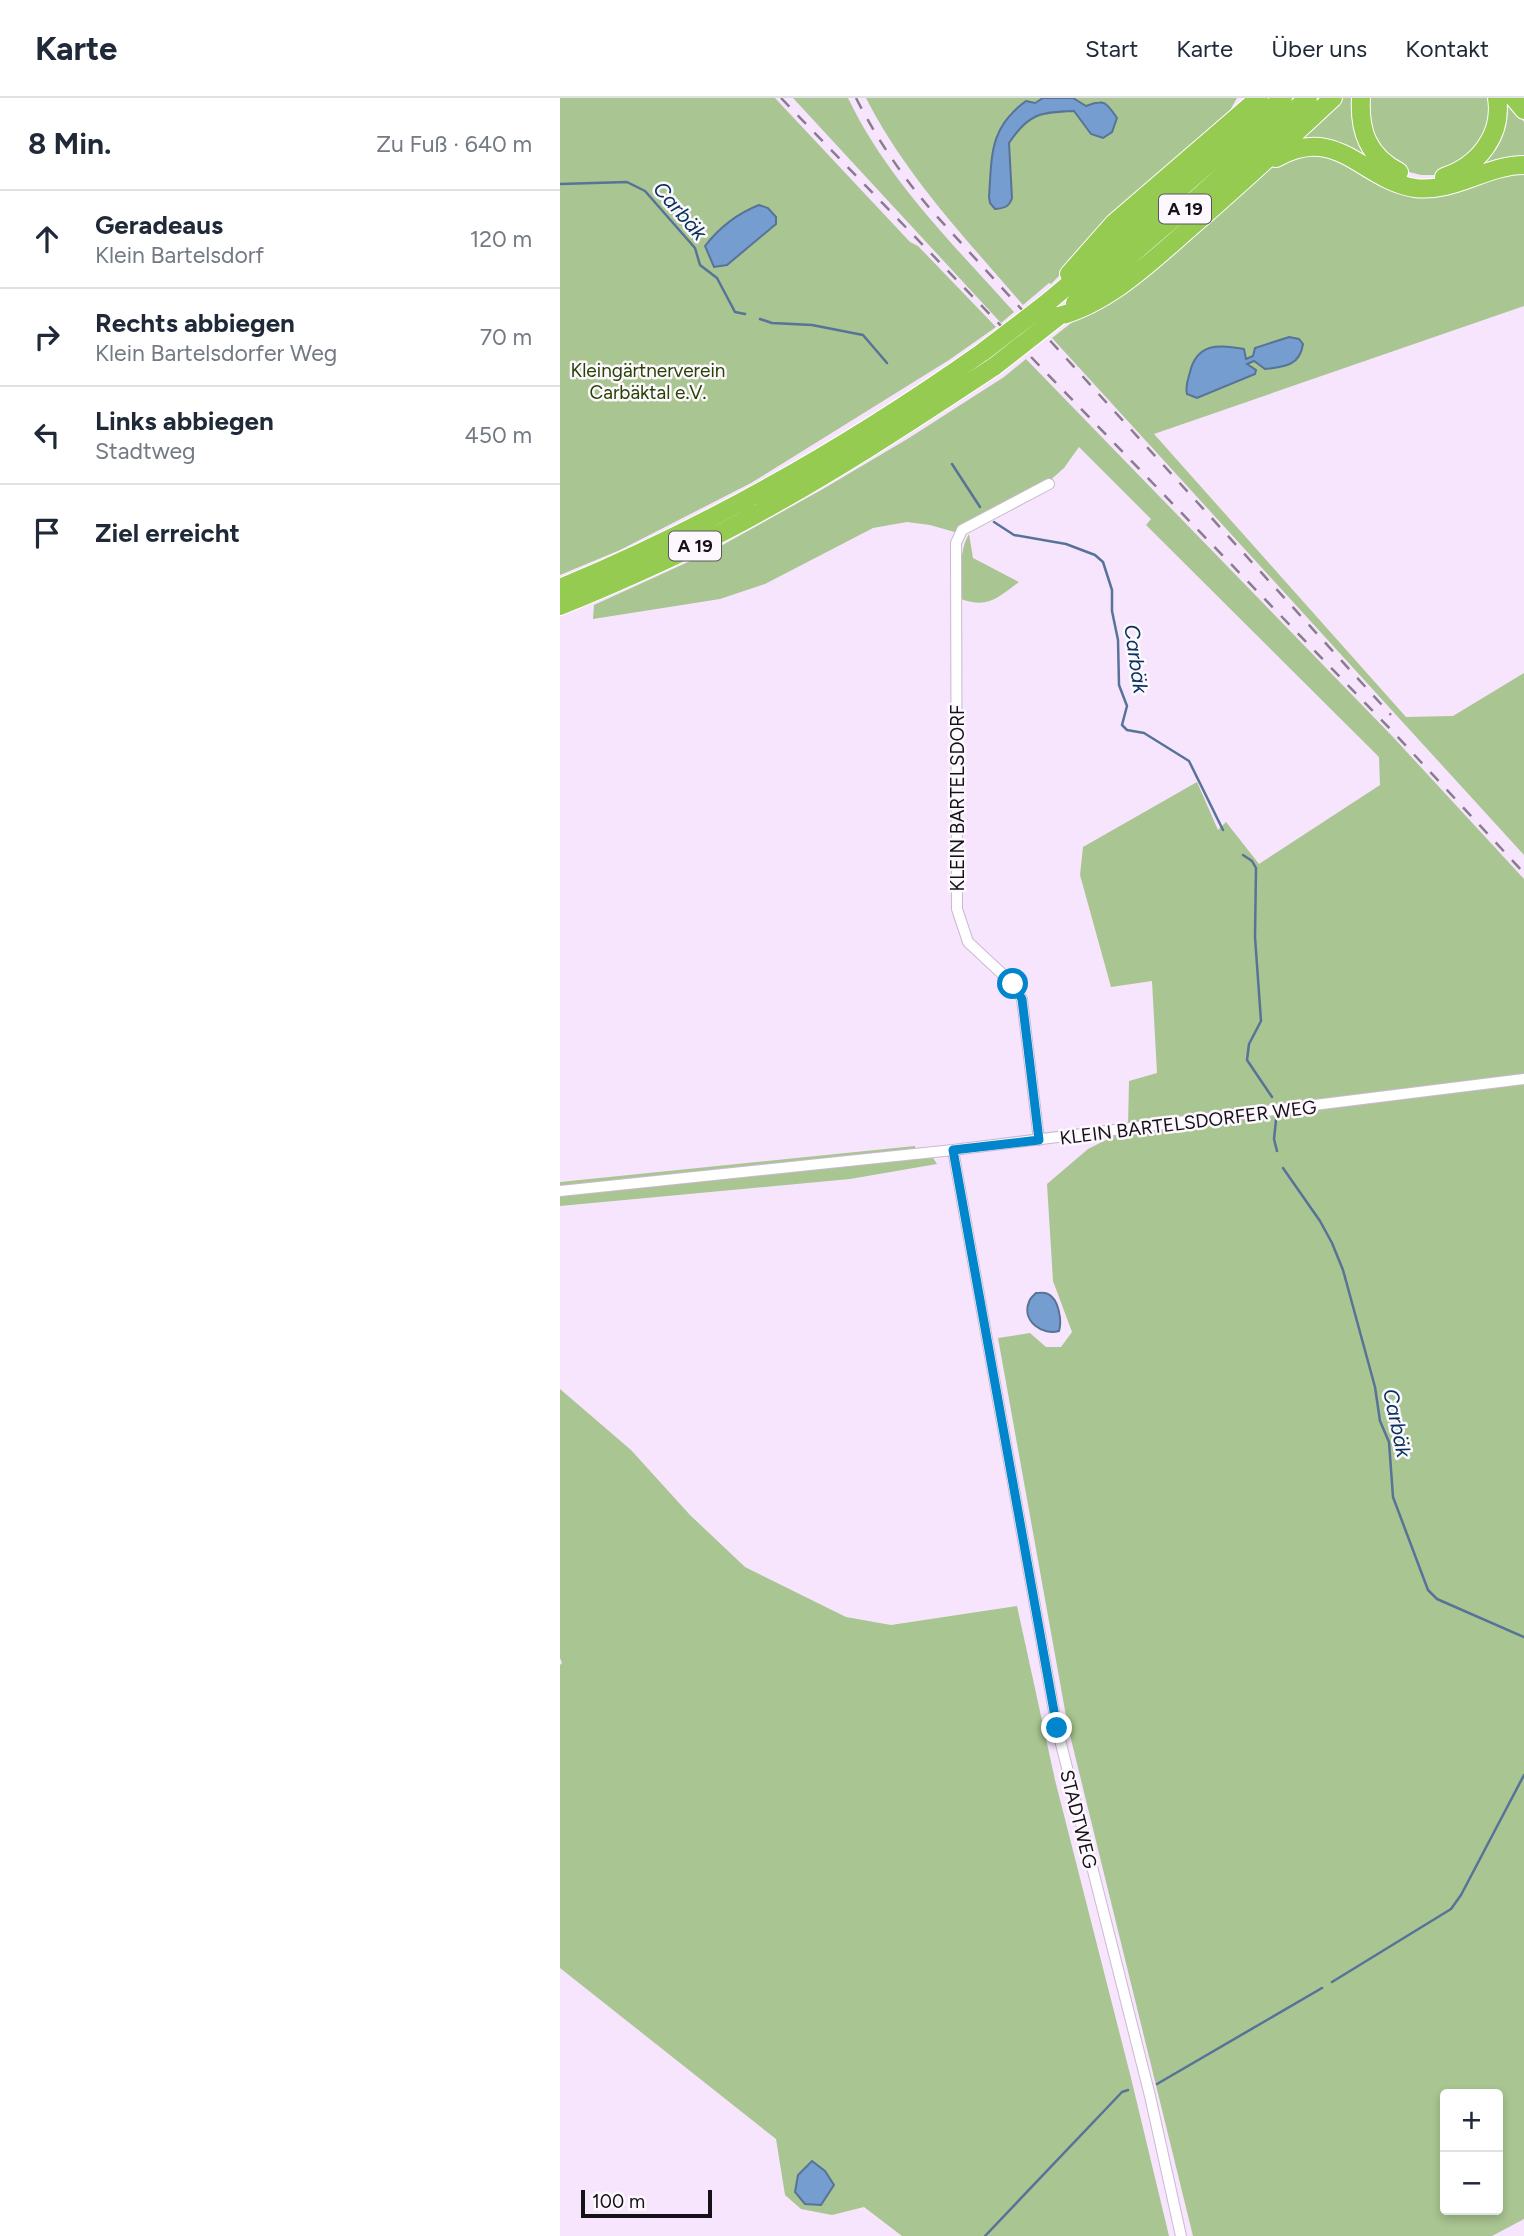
<!DOCTYPE html>
<html lang="de">
<head>
<meta charset="utf-8">
<style>
  :root { --surface:#fff; --page:#f6f6f7; --text:#1f2937; --muted:#747a83; --line:#e0e1e3 }
  body { margin:0; font-family:Figtree,sans-serif; background:var(--page); color:var(--text) }
  .controls { position:absolute; right:21px; bottom:21px; display:grid; overflow:hidden; border-radius:7px; box-shadow:0 4px 10px #0003 }
  .controls button { width:63px; height:63px; display:grid; place-items:center; padding:0; border:0; border-bottom:2px solid var(--line); background:var(--surface); color:var(--text); font:35px sans-serif }
  .scale { position:absolute; left:21px; bottom:18px; width:131px; box-sizing:border-box; padding-left:7px; border:4px solid #161019; border-top:0; font-size:19px; line-height:24px; white-space:nowrap; color:#161019; -webkit-text-stroke:5px #fcf8fd; paint-order:stroke }
  .stop { position:absolute; width:21px; height:21px; margin:-16px; border:5px solid #0185cc; border-radius:50%; background:#fff }
  .stop.end { background:#0185cc; border-color:#fff; box-shadow:0 2px 7px #0008 }
  .list { margin:0; padding:0; list-style:none }
  h2 { display:flex; justify-content:space-between; align-items:center; height:91px; margin:0; padding:0 28px; font-size:30px }
  h2 small { font-size:23px; font-weight:400; color:var(--muted) }
  .list li { display:grid; grid-template-columns:46px 1fr auto; gap:21px; align-items:center; box-sizing:border-box; height:98px; padding:0 28px; border-top:2px solid var(--line) }
  .list b { display:block; font-size:26px; white-space:nowrap }
  .list p { margin:0; font-size:23px; white-space:nowrap; color:var(--muted) }
  .list em { font-size:23px; font-style:normal; color:var(--muted) }
  .icon { flex:none; width:38px; height:38px; fill:none; stroke:currentColor; stroke-width:2; stroke-linecap:round; stroke-linejoin:round }
  .map { position:relative; flex:none; width:964px; height:2138px; overflow:hidden }
  header { display:flex; align-items:center; gap:42px; box-sizing:border-box; height:98px; padding:0 35px; background:var(--surface); border-bottom:2px solid var(--line) }
  header strong { font-size:33px }
  nav { display:flex; gap:38px; margin-inline-start:auto; font-size:24px }
  main { display:flex }
  aside { flex:1; background:var(--surface) }
  .map>svg:first-child { display:block }
</style>
</head>
<body>
<header>
<strong>Karte</strong>
<nav><a>Start</a><a>Karte</a><a>Über uns</a><a>Kontakt</a></nav>
</header>
<main>
<aside>
<h2>8 Min.<small>Zu Fuß · 640 m</small></h2>
<ul class="list">
<li><svg class="icon" aria-label="ahead" viewBox="0 0 24 24"><path d="M12 20V5M6 11l6-6 6 6"/></svg><div><b>Geradeaus</b><p>Klein Bartelsdorf</p></div><em>120 m</em></li>
<li><svg class="icon" aria-label="right" viewBox="0 0 24 24"><path d="M7 20v-9h11M14 6l5 5-5 5"/></svg><div><b>Rechts abbiegen</b><p>Klein Bartelsdorfer Weg</p></div><em>70 m</em></li>
<li><svg class="icon" aria-label="left" viewBox="0 0 24 24"><path d="M17 20v-9H6M10 6l-5 5 5 5"/></svg><div><b>Links abbiegen</b><p>Stadtweg</p></div><em>450 m</em></li>
<li><svg class="icon" aria-label="arrive" viewBox="0 0 24 24"><path d="M6 21V4h12l-3 4 3 4H6"/></svg><div><b>Ziel erreicht</b></div></li>
</ul>
</aside>
<div class="map">
<svg width="964" height="2138" viewBox="0 0 964 2138">
  <rect width="100%" height="100%" fill="#f7e5fe"/>
  <!-- green -->
  <path fill="#a9c591" fill-rule="evenodd" d="M0,0H215L350,144L358,148L436,229L389,262L191,385L60,452L0,477ZM199,107L208,110L216,119L145,148C159,130 176,116 199,107Z
    M233,0H288C328,83 394,147 454,214L441,225Z
    M306,0H483L450,15L430,105L435,111L444,110L452,100L449,45C468,16 480,14 514,13L531,36L539,3L526,8L513,0H677L669,14L655,28L560,116L491,186L489,185L463,207C407,142 345,77 306,0Z
    M776,0H797L829,72L860,84L899,78L945,0L964,24V63L867,88L735,48L745,29Z
    M805,0H933L922,51L879,77H861L841,72L825,60L803,13Z
    M754,53L843,91L964,70V208L594,336L846,619L893,618L964,575V757L492,240L712,68L721,62Z
    M466,261L833,639L964,781V978L568,1027L569,983L597,975L592,883L551,889L520,777L523,749L637,684L658,732L666,724L699,766L820,687L819,659L586,427L591,421L519,349L504,370L486,386L398,435L370,427L347,424L313,430L205,486L160,501L33,521L34,507L150,454L263,391L349,340L444,279Z
    M409,436L413,460L459,484C438,499 429,511 401,501C402,479 398,454 409,436Z
    M964,985V2121L932,2138H633L508,1629L438,1240L470,1235L486,1249H501L512,1234L493,1183L487,1086L528,1051L560,1035ZM885,1996H938V2112H885Z
    M355,1048L357,1061L373,1060L377,1066L290,1081L0,1108V1084Z
    M0,1291L71,1352L130,1417L185,1469L286,1519L331,1527L457,1508L495,1682L571,1980L609,2138H342L304,2109L272,2117L241,2111L225,2097L216,2041L0,1870V1567L2,1565L0,1560Z"/>
  <!-- water -->
  <path fill="#759dcf" stroke="#587398" stroke-width="2" d="M483,0H513L526,8C545,1 546,4 557,20L552,34L543,40L531,36L514,13C480,14 468,16 449,45L452,100C449,109 445,110 435,111L430,105L429,99C432,57 429,30 466,3L475,5Z
    M199,107L208,110L216,119V126L167,167L154,169L145,148C159,130 176,116 199,107Z
    M729,239L739,241L743,246C740,268 724,269 705,271L694,263L687,266L696,272L695,276L637,300L627,296C625,288 628,282 630,274C637,245 659,246 684,251L686,261L693,258L695,250Z
    M476,1195C480,1195 484,1194 488,1196C499,1201 502,1223 499,1233C483,1238 461,1223 469,1204C470,1200 473,1198 476,1195Z
    M252,2063L265,2073L274,2087L261,2107L245,2106L235,2094L238,2077Z"/>
  <g fill="none" stroke-linecap="round" stroke-linejoin="round">
    <!-- stream -->
    <path stroke="#587398" stroke-width="2.5" d="M0,86L67,84L85,93L135,150L140,167L157,180L175,214L185,216
      M200,221L212,225L252,227L303,237L327,265
      M392,366L420,409
      M434,424L454,437L506,446L535,457L543,464L552,492V513L558,542L559,587L567,608L562,627L567,632L584,635L629,663L663,732
      M683,757L692,763L696,770L695,839L701,923L689,946L687,962L712,999
      M716,1022L714,1041L717,1053
      M723,1070L760,1123L772,1145L783,1172L815,1289L820,1323L829,1344L833,1399L868,1492L877,1501L964,1539
      M772,1884L891,1811L901,1797L964,1677
      M597,1986L762,1890
      M425,2138L562,1994L568,1992"/>
    <!-- street casing -->
    <g stroke="#cbb9d1" stroke-width="12">
      <path id="street" d="M479,1042L462,901L453,886L408,844L397,811L396,445L402,432L489,386
        M393,1052L497,1630L590,1998L621,2138
        M0,1093L393,1052L964,981"/>
    </g>
    <!-- highway casing -->
    <g stroke="#fff" stroke-width="20">
      <path id="highway" d="M801,0C799,33 808,58 839,74
        M954,0L964,12
        M716,60C778,25 802,82 855,90C894,95 926,67 964,67
        M884,79C918,68 943,37 937,0
        M509,176L554,125L699,0
        M488,204L550,152L723,0
        M515,205L644,94L748,0
        M499,218C549,205 592,163 631,129C679,87 726,44 773,0
        M0,490C150,428 291,347 424,253
        M0,508C61,483 122,456 180,425C268,378 352,323 435,268"/>
    </g>
    <!-- street -->
    <use href="#street" stroke="#fff" stroke-width="10"/>
    <!-- highway -->
    <use href="#highway" stroke="#94cb50" stroke-width="18"/>
    <!-- rail -->
    <path stroke="#897c8e" stroke-width="2.5" stroke-dasharray="12 12" stroke-linecap="butt" d="M221,0L835,636L964,775
      M296,0C317,41 342,78 372,113L831,617"/>
    <!-- highway-bridge casing -->
    <g stroke="#fff" stroke-width="20" stroke-linecap="butt">
      <path id="highway-bridge" d="M424,253L488,204
        M435,268L499,218"/>
    </g>
    <!-- highway-bridge -->
    <use href="#highway-bridge" stroke="#94cb50" stroke-width="18"/>
  </g>
  <g fill="none" stroke-linecap="round" stroke-linejoin="round">
    <!-- route -->
    <path stroke="#0185cc" stroke-width="9" d="M453,886L462,901L479,1042L393,1052L497,1630"/>
  </g>
  <g text-anchor="middle" stroke-width="5" stroke-linejoin="round" paint-order="stroke">
    <!-- shield labels -->
    <g fill="#fcf8fd" stroke="#5b565d" stroke-width="2">
      <rect x="599" y="96.5" width="52" height="29" rx="5"/>
      <rect x="109" y="433.5" width="52" height="29" rx="5"/>
    </g>
    <g font-size="18" font-weight="bold" fill="#161019">
      <text x="625" y="117">A 19</text>
      <text x="135" y="454">A 19</text>
    </g>
    <!-- park labels -->
    <g font-size="19" fill="#274202" stroke="#fcf8fd">
      <text x="88" y="279">Kleingärtnerverein<tspan x="88" dy="22">Carbäktal e.V.</tspan></text>
    </g>
    <!-- street labels -->
    <g font-size="19" fill="#161019" stroke="#fcf8fd">
      <text transform="translate(397 700) rotate(-90)" y="7">KLEIN BARTELSDORF</text>
      <text transform="translate(628 1024) rotate(-7)" y="7">KLEIN BARTELSDORFER WEG</text>
      <text transform="translate(519 1721) rotate(76)" y="7">STADTWEG</text>
    </g>
    <!-- water labels -->
    <g font-size="21" font-style="italic" fill="#05315e" stroke="#fcf8fd">
      <text transform="translate(120 113) rotate(49)" y="7">Carbäk</text>
      <text transform="translate(576 561) rotate(82)" y="7">Carbäk</text>
      <text transform="translate(837 1325) rotate(78)" y="7">Carbäk</text>
    </g>
  </g>
</svg>
<div class="controls">
<button>+</button>
<button>−</button>
</div>
<div class="scale">100 m</div>
<div class="stop" style="left:453px;top:886px"></div>
<div class="stop end" style="left:497px;top:1630px"></div>
</div>
</main>
</body>
</html>
